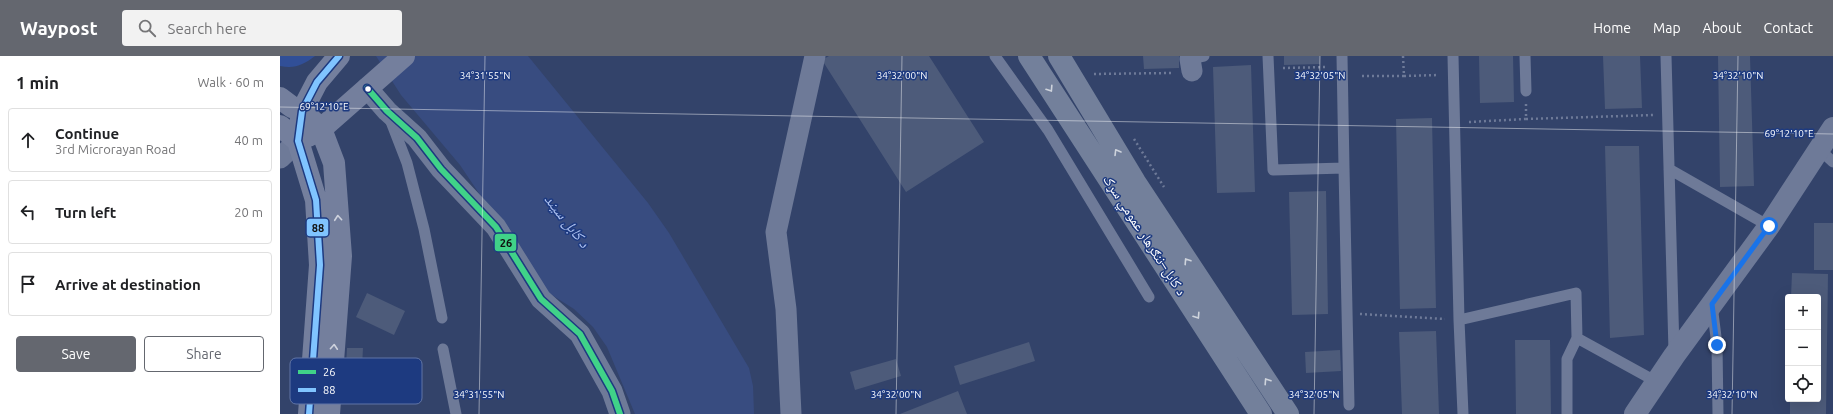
<!DOCTYPE html>
<html lang="en">
<head>
<meta charset="utf-8">
<style>
  :root { --surface:#fff; --page:#f2f2f2; --text:#202124; --muted:#757577; --line:#e0e0e0; --accent:#64676f }
  body { margin:0; font-family:Ubuntu,"Noto Naskh Arabic",sans-serif; background:var(--page); color:var(--text) }
  .controls { position:absolute; right:12px; bottom:12px; display:grid; overflow:hidden; border-radius:4px; box-shadow:0 4px 16px #0002 }
  .controls button { width:36px; height:36px; display:grid; place-items:center; padding:0; border:0; border-bottom:1px solid var(--line); background:var(--surface); color:var(--text); font:20px sans-serif }
  .stop { position:absolute; width:12px; height:12px; margin:-9px; border:3px solid #1a73e8; border-radius:50%; background:#fff }
  .stop.end { background:#1a73e8; border-color:#fff; box-shadow:0 1px 4px #0008 }
  .list { margin:0; padding:0; list-style:none }
  h2 { display:flex; justify-content:space-between; align-items:center; height:52px; margin:0; padding:0 16px; font-size:17px }
  h2 small { font-size:13px; font-weight:400; color:var(--muted) }
  .list li { display:grid; grid-template-columns:26px 1fr auto; gap:12px; align-items:center; box-sizing:border-box; height:64px; margin:0 8px 8px; padding:0 8px; border:1px solid var(--line); border-radius:4px }
  .list b { display:block; font-size:15px; white-space:nowrap }
  .list p { margin:0; font-size:13px; white-space:nowrap; color:var(--muted) }
  .list em { font-size:13px; font-style:normal; color:var(--muted) }
  .actions { display:flex; gap:8px; padding:12px 16px }
  .actions a { flex:1; padding:9px 0; border:1px solid var(--accent); border-radius:4px; text-align:center; font-size:14px; color:var(--accent) }
  .actions .main { background:var(--accent); color:#fff }
  .icon { flex:none; width:22px; height:22px; fill:none; stroke:currentColor; stroke-width:2; stroke-linecap:round; stroke-linejoin:round }
  .map { position:relative; flex:none; width:1553px; height:358px; overflow:hidden }
  header { display:flex; align-items:center; gap:24px; box-sizing:border-box; height:56px; padding:0 20px; background:var(--accent); color:#fff }
  header strong { font-size:19px }
  nav { display:flex; gap:22px; margin-inline-start:auto; font-size:14px }
  .search { width:280px; height:36px; background:var(--page); display:flex; align-items:center; gap:10px; box-sizing:border-box; padding:0 14px; border-radius:4px; color:var(--muted); font-size:15px }
  main { display:flex }
  aside { flex:1; background:var(--surface) }
  .map>svg:first-child { display:block }
</style>
</head>
<body>
<header>
<strong>Waypost</strong>
<div class="search"><svg class="icon" aria-label="search" viewBox="0 0 24 24"><circle cx="10" cy="10" r="6"/><path d="M15 15l6 6"/></svg>Search here</div>
<nav><a>Home</a><a>Map</a><a>About</a><a>Contact</a></nav>
</header>
<main>
<aside>
<h2>1 min<small>Walk · 60 m</small></h2>
<ul class="list">
<li><svg class="icon" aria-label="ahead" viewBox="0 0 24 24"><path d="M12 20V5M6 11l6-6 6 6"/></svg><div><b>Continue</b><p>3rd Microrayan Road</p></div><em>40 m</em></li>
<li><svg class="icon" aria-label="left" viewBox="0 0 24 24"><path d="M17 20v-9H6M10 6l-5 5 5 5"/></svg><div><b>Turn left</b></div><em>20 m</em></li>
<li><svg class="icon" aria-label="arrive" viewBox="0 0 24 24"><path d="M6 21V4h12l-3 4 3 4H6"/></svg><div><b>Arrive at destination</b></div></li>
</ul>
<div class="actions"><a class="main">Save</a><a>Share</a></div>
</aside>
<div class="map">
<svg width="1553" height="358" viewBox="0 0 1553 358">
  <rect width="100%" height="100%" fill="#33436a"/>
  <!-- green -->
  <path fill="#314f97" d="M0,0H35C23,9 15,13 0,10Z"/>
  <!-- water -->
  <path fill="#384c80" d="M96,0H248L368,147L389,177L469,312L473,330L474,358H355L327,291L313,271L294,253L264,234L180,109L121,39Z"/>
  <!-- building -->
  <path fill="#4d5b7a" d="M549,0H649L704,86L626,136L542,4Z
    M863,0H899V12L864,13Z
    M1004,0H1040V8L1004,9Z
    M1199,0H1233L1234,46L1200,47Z
    M1323,0H1360L1362,52L1325,53Z
    M1438,0H1470L1474,130L1440,131Z
    M971,9L975,136L937,137L933,11Z
    M1152,62L1156,252L1120,253L1116,63Z
    M1325,90H1359L1364,279L1330,282Z
    M1046,135L1048,258L1012,259L1009,136Z
    M1534,167H1553V214H1534Z
    M1512,217L1548,218L1546,358H1510V343H1538V241H1511Z
    M87,237L125,255L114,279L76,261Z
    M1156,275L1159,358H1122L1119,276Z
    M1235,284H1270L1271,358H1236Z
    M749,286L755,305L680,329L674,310Z
    M67,292H83L82,311L66,310Z
    M1060,294L1061,315L1026,317L1025,296Z
    M616,303L621,320L575,334L570,316Z
    M678,335L687,358H620Z"/>
  <g fill="none" stroke-linecap="round" stroke-linejoin="round">
    <!-- path -->
    <path stroke="#6e7a98" stroke-width="2.5" stroke-dasharray="2 3" stroke-linecap="butt" d="M1003,12L1048,11
      M814,18L893,17
      M1082,20H1124L1123,0
      M1124,20L1159,19
      M1246,63L1374,59
      M1189,66L1246,63V48
      M854,83L884,131
      M1080,258L1165,263"/>
    <!-- service -->
    <path stroke="#6e7a98" stroke-width="11" d="M715,0L768,74L869,241
      M910,0V3L924,0
      M988,0L993,114L1064,112L1069,349
      M1062,0L1064,112
      M1173,0L1179,264
      M1245,0L1246,35
      M1386,0L1394,295
      M110,63L127,107L144,173L162,262
      M1539,93L1553,106
      M1389,113L1489,170
      M1432,249L1437,289L1438,358
      M163,293L176,358
      M1183,358L1179,264L1296,237L1297,282
      M1287,358V303L1297,282L1377,326"/>
    <!-- minor -->
    <path stroke="#6e7a98" stroke-width="21" d="M910,3L912,15
      M87,32L107,55L137,82L161,113L216,171L261,243L300,278L332,335L340,358
      M0,102L18,85
      M511,358L506,253L496,176L535,0"/>
    <!-- tertiary -->
    <path stroke="#6e7a98" stroke-width="22" d="M1355,358L1394,300L1489,170L1553,72"/>
    <!-- secondary -->
    <path stroke="#747f9d" stroke-width="22" d="M0,42L12,51L22,55L41,73L54,107L61,200L49,358
      M0,70L18,85
      M28,80L41,73L124,0
      M29,358L40,209L36,144L18,85L22,55L37,26L59,0"/>
    <!-- trunk -->
    <path stroke="#73809b" stroke-width="22" d="M749,0L981,358
      M779,0L855,126L1008,358"/>
    <!-- bus-1 casing -->
    <g stroke="#1d3a80" stroke-width="9">
      <path id="bus-1" d="M87,32L107,55L137,82L161,113L216,171L261,243L300,278L332,335L340,358"/>
    </g>
    <!-- bus-2 casing -->
    <g stroke="#1d3a80" stroke-width="9">
      <path id="bus-2" d="M29,358L40,209L36,144L18,85L22,55L37,26L59,0"/>
    </g>
    <!-- bus-1 -->
    <use href="#bus-1" stroke="#40d288" stroke-width="6"/>
    <!-- bus-2 -->
    <use href="#bus-2" stroke="#80c4ff" stroke-width="6"/>
  </g>
  <!-- one-way arrows -->
  <defs><path id="oneway-chevron" d="M-2-3.5L2.5 0L-2 3.5" fill="none" stroke-width="1.6" stroke-linecap="round" stroke-linejoin="round"/></defs>
  <g stroke="#ced3dc">
    <use href="#oneway-chevron" transform="translate(770 33) rotate(57)"/>
    <use href="#oneway-chevron" transform="translate(837 96) rotate(-121)"/>
    <use href="#oneway-chevron" transform="translate(907 205) rotate(-123)"/>
    <use href="#oneway-chevron" transform="translate(917 260) rotate(57)"/>
    <use href="#oneway-chevron" transform="translate(987 325) rotate(-123)"/>
  </g>
  <g stroke="#ced2dd">
    <use href="#oneway-chevron" transform="translate(58 162) rotate(-95)"/>
    <use href="#oneway-chevron" transform="translate(54 291) rotate(-86)"/>
  </g>
  <g fill="none" stroke-linecap="round" stroke-linejoin="round">
    <!-- route -->
    <path stroke="#1a73e8" stroke-width="5" d="M1437,289L1432,248L1489,170"/>
  </g>
  <!-- ticks -->
  <path fill="none" stroke="#fff" stroke-width="1" stroke-opacity="0.45" d="M0,51L1553,78M199,358L205,0M616,358L622,0M1034,358L1040,0M1452,358L1458,0"/>
  <!-- markers -->
  <circle fill="#fff" stroke="#1d3a80" stroke-width="1.5" cx="88" cy="33" r="3.5"/>
  <g text-anchor="middle" stroke-width="3" stroke-linejoin="round" paint-order="stroke">
    <!-- street labels -->
    <g font-size="14" fill="#fff" stroke="#1d3a80">
      <text transform="translate(865 179) rotate(57)" y="5">د کابل–ننګرهار عمومي سړک</text>
    </g>
    <!-- water labels -->
    <g font-size="15" font-style="italic" fill="#adc1f0" stroke="#1d3a80">
      <text transform="translate(287 165) rotate(52)" y="5">د کابل سيند</text>
    </g>
  </g>
  <!-- legend -->
  <rect x="10" y="302" width="132" height="46" rx="6" fill="#1d3a80" stroke="#6175a6" stroke-width="1"/>
  <rect x="18" y="314" width="18" height="4" fill="#40d288"/>
  <rect x="18" y="332" width="18" height="4" fill="#80c4ff"/>
  <g font-size="11" fill="#fff">
    <text x="43" y="320">26</text>
    <text x="43" y="338">88</text>
  </g>
  <g font-size="10" text-anchor="middle" fill="#fff" stroke="#1d3a80" stroke-width="3" stroke-linejoin="round" paint-order="stroke">
    <text x="205" y="23">34°31'55"N</text>
    <text x="622" y="23">34°32'00"N</text>
    <text x="1040" y="23">34°32'05"N</text>
    <text x="1458" y="23">34°32'10"N</text>
    <text x="44" y="54">69°12'10"E</text>
    <text x="1509" y="81">69°12'10"E</text>
    <text x="199" y="342">34°31'55"N</text>
    <text x="616" y="342">34°32'00"N</text>
    <text x="1034" y="342">34°32'05"N</text>
    <text x="1452" y="342">34°32'10"N</text>
  </g>
  <g stroke="#1d3a80" stroke-width="1.5">
    <rect x="26" y="162" width="23" height="19" rx="4" fill="#80c4ff"/>
    <rect x="214" y="177" width="23" height="19" rx="4" fill="#40d288"/>
  </g>
  <g font-size="11" text-anchor="middle" font-weight="bold" fill="#111">
    <text x="38" y="176">88</text>
    <text x="226" y="191">26</text>
  </g>
</svg>
<div class="controls">
<button>+</button>
<button>−</button>
<button><svg class="icon" aria-label="locate" viewBox="0 0 24 24"><circle cx="12" cy="12" r="6"/><path d="M12 2v4M12 18v4M2 12h4M18 12h4"/></svg></button>
</div>
<div class="stop" style="left:1489px;top:170px"></div>
<div class="stop end" style="left:1437px;top:289px"></div>
</div>
</main>
</body>
</html>
